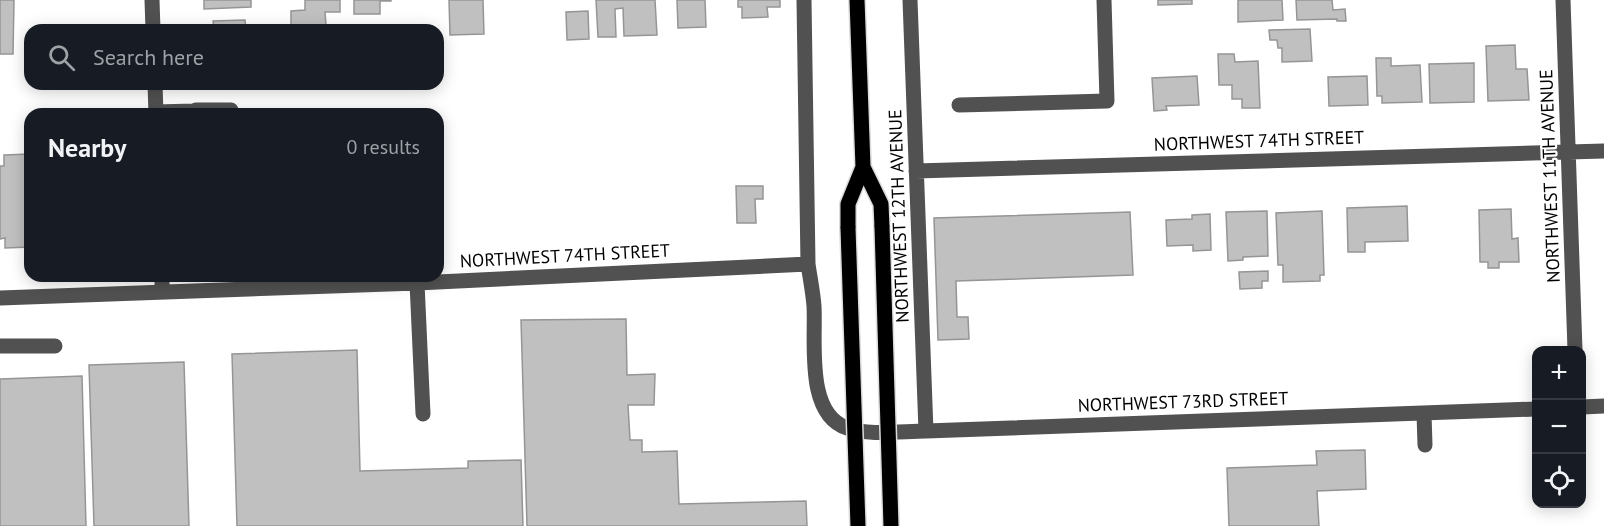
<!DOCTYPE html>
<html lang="en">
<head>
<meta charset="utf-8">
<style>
  :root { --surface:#171b24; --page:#242831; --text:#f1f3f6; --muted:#9ea1a6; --line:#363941 }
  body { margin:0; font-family:"PT Sans",sans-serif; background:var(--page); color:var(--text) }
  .controls { position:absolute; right:18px; bottom:18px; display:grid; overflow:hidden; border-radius:12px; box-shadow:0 3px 15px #0003 }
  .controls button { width:54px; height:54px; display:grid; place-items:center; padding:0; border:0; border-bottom:2px solid var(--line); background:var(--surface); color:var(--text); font:30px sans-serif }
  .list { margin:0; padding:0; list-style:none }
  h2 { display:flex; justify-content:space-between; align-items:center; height:78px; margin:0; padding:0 24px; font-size:26px }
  h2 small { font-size:20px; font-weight:400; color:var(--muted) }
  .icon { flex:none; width:33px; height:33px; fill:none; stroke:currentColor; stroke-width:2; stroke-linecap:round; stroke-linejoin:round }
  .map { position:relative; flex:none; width:1604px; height:526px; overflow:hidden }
  .search { position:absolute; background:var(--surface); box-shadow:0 3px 15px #0003; left:24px; top:24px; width:420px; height:66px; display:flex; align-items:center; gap:15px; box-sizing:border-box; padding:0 21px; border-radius:18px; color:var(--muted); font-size:22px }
  .panel { position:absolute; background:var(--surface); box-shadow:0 3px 15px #0003; left:24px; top:108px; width:420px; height:174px; border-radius:18px }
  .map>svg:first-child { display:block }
</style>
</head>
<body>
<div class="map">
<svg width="1604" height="526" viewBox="0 0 1604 526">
  <rect width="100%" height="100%" fill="#fff"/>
  <!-- building -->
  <path fill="#c0c0c0" stroke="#959595" stroke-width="1.5" d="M0,0H14L13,54H0Z
    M204,0H251V7L204,9Z
    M305,0H340V12H325L326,25H309V30H291V11L305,10Z
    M354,0H391V1H380V14H354Z
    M449,0H483L484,34L450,35Z
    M596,0H655L657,35L624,36L623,8L615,9L616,37H598Z
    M677,0H705L706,27L678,28Z
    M738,0H780V7H767L768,17L742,18V7H738Z
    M1158,0H1192V4L1158,5Z
    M1238,0H1282L1283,20L1238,22Z
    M1296,0H1332L1333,10L1345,9L1346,21H1337V19L1297,20Z
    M588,11L589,39L567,40L566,12Z
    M245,20L246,30H214L213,21Z
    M1310,29L1312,61L1282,62V48H1278L1277,40H1270L1269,30Z
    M1515,45L1516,69H1527L1529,100L1488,101L1486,46Z
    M1218,54H1234L1235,62L1258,61L1260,108H1242V99H1232V85H1219Z
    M1376,58H1391V66L1420,65L1422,102L1382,103V96H1377Z
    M1474,63V102L1430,103L1429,64Z
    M1197,76L1199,105L1166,106L1167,110L1154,111L1152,78Z
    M1367,76L1368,105L1329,106L1328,77Z
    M68,84H98V88L68,89Z
    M30,154V247L5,248V238L0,239V166H4V155Z
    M736,186H763V199H755L756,223H737Z
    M1407,206L1408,241L1365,242V252H1348L1347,208Z
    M1511,209L1512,239L1518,238L1519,262H1499V268H1488V262H1480L1479,210Z
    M1267,211L1268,256L1243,257V260L1228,261L1226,212Z
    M1322,211L1324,275H1320V281L1283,282V265H1278L1276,213Z
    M1130,212L1133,275L956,281L957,317H968L969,339L938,340L934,218Z
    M1210,214L1211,250L1193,251V245L1167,246L1166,220L1192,219V215Z
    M1268,271V281H1262V288L1240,289L1239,272Z
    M626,319L627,375L655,374L654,405H628L630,440H642V452L677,451L679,504L806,501L807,526H527L521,320Z
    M357,350L360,471L468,468V461L521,460L523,526H237L232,354Z
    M184,362L189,526H94L89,365Z
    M82,376L86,526H0V379Z
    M1365,450L1366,489L1317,491L1319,526H1229L1227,468L1317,465L1316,451Z"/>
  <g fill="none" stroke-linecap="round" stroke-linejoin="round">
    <!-- major casing -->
    <g stroke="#dbdbdb" stroke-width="18">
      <path id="major" d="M863,167L881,204L882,227
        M848,228V204L863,167L857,0"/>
    </g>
    <!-- minor -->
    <path stroke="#515151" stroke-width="15" d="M152,0L153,30
      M804,0L808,264C810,278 813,292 814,306C816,341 805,414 847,428C869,436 903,431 926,431L1536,409
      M910,0L926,431
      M1563,0L1575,350
      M155,84L156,114
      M959,105L1107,101L1104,0
      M156,112L194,111
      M194,114V111L196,110H231
      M916,171L1604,151
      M162,276V292
      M417,283L423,414
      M0,298L417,283L808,264
      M0,346H55
      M1582,407L1604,406
      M1424,414L1425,445"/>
    <!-- major -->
    <use href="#major" stroke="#000" stroke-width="15"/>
    <!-- major-bridge casing -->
    <g stroke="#dbdbdb" stroke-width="18" stroke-linecap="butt">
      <path id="major-bridge" d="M882,227L891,526
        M848,228L858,526"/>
    </g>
    <!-- major-bridge -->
    <use href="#major-bridge" stroke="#000" stroke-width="15"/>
  </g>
  <g text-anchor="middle" stroke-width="4.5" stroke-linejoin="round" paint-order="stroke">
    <!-- street labels -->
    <g font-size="18" fill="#000" stroke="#fff">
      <text transform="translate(1259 141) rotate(-2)" y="6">NORTHWEST 74TH STREET</text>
      <text transform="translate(1550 176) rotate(-92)" y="6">NORTHWEST 11TH AVENUE</text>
      <text transform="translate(899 216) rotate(-92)" y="6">NORTHWEST 12TH AVENUE</text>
      <text transform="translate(565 256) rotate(-3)" y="6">NORTHWEST 74TH STREET</text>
      <text transform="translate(1183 402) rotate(-2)" y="6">NORTHWEST 73RD STREET</text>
    </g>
  </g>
</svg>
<div class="controls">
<button>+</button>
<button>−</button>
<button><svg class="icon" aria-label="locate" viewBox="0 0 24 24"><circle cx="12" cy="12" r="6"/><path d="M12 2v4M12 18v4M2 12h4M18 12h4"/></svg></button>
</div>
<div class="search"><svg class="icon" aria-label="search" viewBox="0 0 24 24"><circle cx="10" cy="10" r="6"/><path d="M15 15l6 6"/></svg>Search here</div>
<section class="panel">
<h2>Nearby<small>0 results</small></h2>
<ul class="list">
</ul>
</section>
</div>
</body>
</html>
